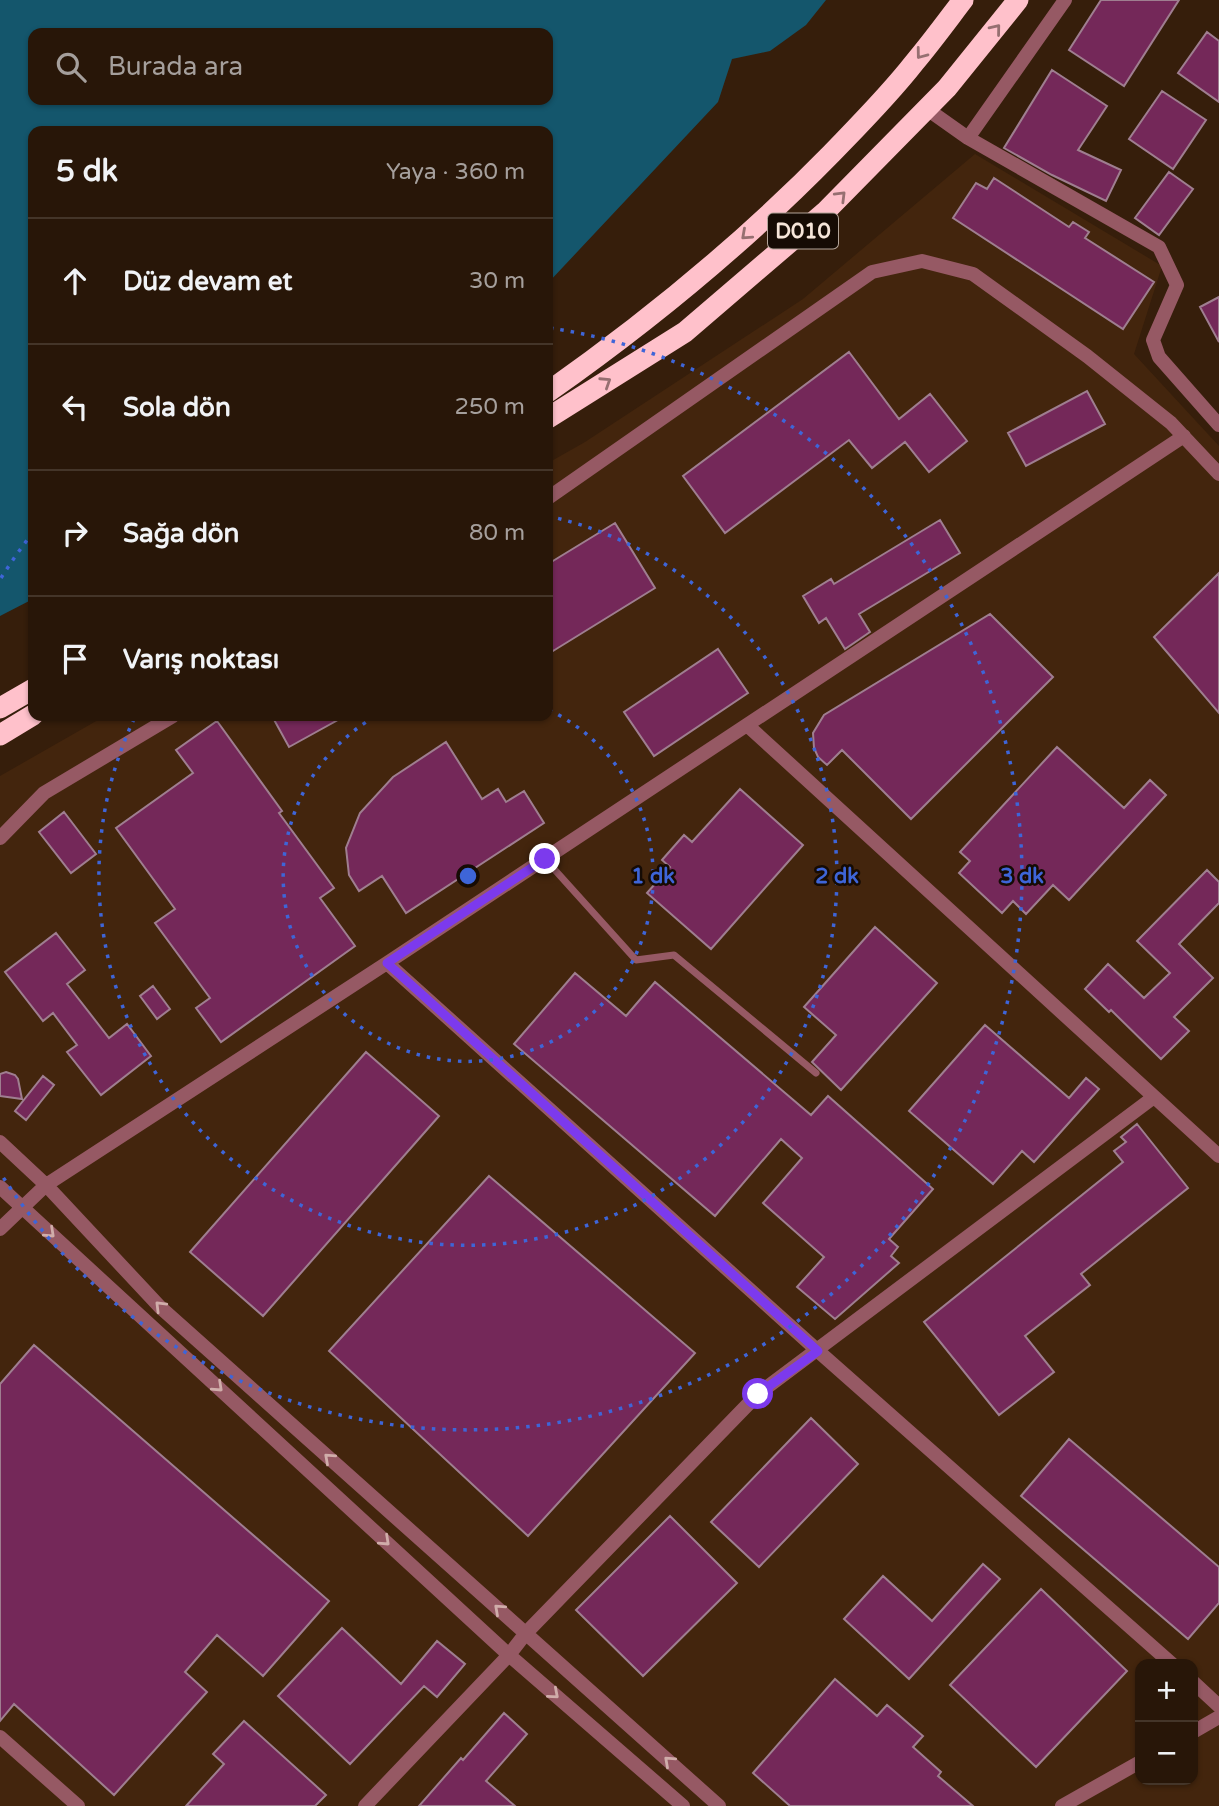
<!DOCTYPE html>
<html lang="tr">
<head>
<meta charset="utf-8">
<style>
  :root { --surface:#281608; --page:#301f12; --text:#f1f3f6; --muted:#a59f9c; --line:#443529 }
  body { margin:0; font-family:"Varela Round",sans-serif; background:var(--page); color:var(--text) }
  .controls { position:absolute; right:21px; bottom:21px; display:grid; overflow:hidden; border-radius:14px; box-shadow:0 2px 5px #0004 }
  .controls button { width:63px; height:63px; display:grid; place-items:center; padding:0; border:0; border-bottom:2px solid var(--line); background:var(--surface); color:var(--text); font:35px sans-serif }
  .stop { position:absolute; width:21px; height:21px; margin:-16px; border:5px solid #7c3aed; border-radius:50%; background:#fff }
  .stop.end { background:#7c3aed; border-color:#fff; box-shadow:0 2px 7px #0008 }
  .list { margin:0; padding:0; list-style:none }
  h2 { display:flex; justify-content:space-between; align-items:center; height:91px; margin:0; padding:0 28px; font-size:30px }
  h2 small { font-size:23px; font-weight:400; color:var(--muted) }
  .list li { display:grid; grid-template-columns:46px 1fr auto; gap:21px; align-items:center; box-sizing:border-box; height:126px; padding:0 28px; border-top:2px solid var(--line) }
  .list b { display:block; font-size:26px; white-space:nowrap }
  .list em { font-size:23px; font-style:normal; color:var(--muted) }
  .icon { flex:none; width:38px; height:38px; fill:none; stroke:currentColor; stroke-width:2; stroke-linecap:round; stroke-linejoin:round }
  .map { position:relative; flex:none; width:1219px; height:1806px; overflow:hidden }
  .search { position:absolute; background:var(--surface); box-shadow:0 2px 5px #0004; left:28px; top:28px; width:525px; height:77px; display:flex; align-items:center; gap:18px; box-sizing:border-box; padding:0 24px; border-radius:14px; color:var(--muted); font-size:26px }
  .panel { position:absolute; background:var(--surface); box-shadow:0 2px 5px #0004; left:28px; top:126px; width:525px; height:595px; border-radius:14px }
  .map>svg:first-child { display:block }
</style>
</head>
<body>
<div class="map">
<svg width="1219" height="1806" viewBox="0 0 1219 1806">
  <rect width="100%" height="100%" fill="#361e0b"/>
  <!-- built -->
  <path fill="#43250d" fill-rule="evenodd" d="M975,154L1162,266L1134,354L1219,446V1806H0V776L105,716H548V463L585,442L803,299ZM1140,1664H1193V1780H1140Z"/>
  <!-- water -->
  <path fill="#14566c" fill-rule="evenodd" d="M0,0H826L806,25L770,51L732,59L718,102L548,283V131H33V599L0,616ZM33,33H548V100H33Z"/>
  <!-- building -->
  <path fill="#742859" stroke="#9f7e90" stroke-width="2" d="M1101,0H1179L1124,86L1069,50Z
    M1207,32L1219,41V102L1178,73Z
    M1052,70L1107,106L1078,150L1121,170L1106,201L1052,175L1004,148Z
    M1162,91L1206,120L1173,169L1129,139Z
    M1169,172L1193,189L1159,235L1135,218Z
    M994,178L1069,227L1073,222L1089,232L1085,238L1154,282L1123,329L953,218L976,183L987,189Z
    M1219,297V342L1200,307Z
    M849,352L899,419L930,394L967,441L929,472L905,442L872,468L849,440L725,533L683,476Z
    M1087,391L1105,424L1026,466L1008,433Z
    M940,520L960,553L859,614L870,632L845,649L826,618L819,623L803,596L831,579L834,584Z
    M615,523L655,588L553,651L548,643V564Z
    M1219,573V713L1154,637Z
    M990,614L1053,677L911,819L842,750L827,765L818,757L814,748L813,733L824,715Z
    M718,649L748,693L654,756L624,712Z
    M272,716H345L289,747Z
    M217,721L282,811L279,813L334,888L320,898L355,946L221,1042L196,1008L210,998L155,923L175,909L116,828L193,773L176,750Z
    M446,742L482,799L498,789L506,802L524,791L544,823L406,913L382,876L359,891L349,875L346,848L360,813L393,777Z
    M1057,747L1124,808L1150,780L1166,795L1069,900L1053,885L1026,914L1013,901L1002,913L959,873L970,861L960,852Z
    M740,789L803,845L711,949L647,893L670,867L662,860L684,835L692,842Z
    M64,812L96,854L71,873L39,832Z
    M1207,870L1219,882V903L1179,944L1213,978L1174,1017L1189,1031L1161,1059L1111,1010L1109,1012L1085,989L1108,964L1144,998L1170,973L1137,941Z
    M875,927L937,983L841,1090L812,1062L836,1035L804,1007Z
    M56,933L85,970L67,984L109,1038L127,1024L151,1056L101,1095L67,1052L77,1045L53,1013L43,1021L5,972Z
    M575,973L626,1016L655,982L811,1115L828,1096L933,1189L889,1239L898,1247L891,1256L899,1263L835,1319L797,1287L824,1257L763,1203L802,1158L781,1139L715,1216L514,1044Z
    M153,986L170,1009L157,1019L140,996Z
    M985,1025L1069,1098L1086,1078L1099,1089L1034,1162L1022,1151L993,1184L909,1111Z
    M366,1052L439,1116L263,1316L190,1252Z
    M6,1072L15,1075L18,1079L22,1099L0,1096V1074Z
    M43,1076L54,1085L26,1120L15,1111Z
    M1137,1124L1188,1188L1081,1274L1090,1285L1025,1336L1054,1372L999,1415L924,1322L1123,1162L1114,1151L1126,1142L1121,1137Z
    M489,1176L695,1353L528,1536L329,1351Z
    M34,1345L329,1601L263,1676L217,1635L185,1672L207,1692L114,1795L14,1704L0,1721V1384Z
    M811,1418L858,1464L759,1567L711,1522Z
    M1069,1439L1219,1567V1603L1188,1639L1021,1496Z
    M670,1516L737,1583L643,1676L576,1610Z
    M983,1564L1000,1579L909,1679L844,1619L883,1576L932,1621Z
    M1041,1589L1127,1671L1036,1767L950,1685Z
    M342,1628L401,1684L437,1641L465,1664L437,1697L424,1686L350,1764L278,1696Z
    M835,1679L877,1716L887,1705L923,1736L913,1747L941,1772L938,1776L973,1806H790L753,1773Z
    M504,1713L527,1734L486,1781L515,1806H419L461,1758L463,1760Z
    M244,1721L326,1795L315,1806H186L224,1764L213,1754Z"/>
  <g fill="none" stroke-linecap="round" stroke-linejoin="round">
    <!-- lane -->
    <path stroke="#965964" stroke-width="7" d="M545,859L636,960L674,955L816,1073"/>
    <!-- street -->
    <path stroke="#965964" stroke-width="14" d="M927,109L968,138L1159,247L1177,285L1153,340L1159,357L1219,425
      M968,138L1065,0
      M548,498L872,272L922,261L973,274L1087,356L1171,423L1219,474
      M747,725L1219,1156
      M0,838L44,793L173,716
      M387,963L818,1351L1172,1664
      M0,1142L46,1185L160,1307L719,1806
      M0,1187L509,1655L683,1806
      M0,1229L46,1185L387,963L1184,436
      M1193,1682L1219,1706
      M1193,1732L1219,1717
      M0,1737L78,1806
      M365,1806L509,1655L526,1633L758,1394L1154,1097
      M1062,1806L1140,1762"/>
    <!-- highway -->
    <path stroke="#ffc1cb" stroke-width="21" d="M548,392C649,321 745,242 832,153C860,124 889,95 914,63C931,43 947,21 963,0
      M548,418L685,332L825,212L947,88L1018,0
      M0,708L33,689
      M0,735L33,715"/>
  </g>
  <!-- one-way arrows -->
  <defs><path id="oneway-chevron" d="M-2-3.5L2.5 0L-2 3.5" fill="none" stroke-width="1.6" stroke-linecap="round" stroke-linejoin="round" transform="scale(1.75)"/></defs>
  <g stroke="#966f71">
    <use href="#oneway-chevron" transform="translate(996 29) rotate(-51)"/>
    <use href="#oneway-chevron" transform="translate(921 54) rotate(127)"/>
    <use href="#oneway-chevron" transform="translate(841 196) rotate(-45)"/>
    <use href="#oneway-chevron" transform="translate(746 235) rotate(138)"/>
    <use href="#oneway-chevron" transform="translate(606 382) rotate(-33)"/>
  </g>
  <g stroke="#d0adaa">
    <use href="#oneway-chevron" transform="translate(50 1233) rotate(43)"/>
    <use href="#oneway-chevron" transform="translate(160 1306) rotate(-135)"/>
    <use href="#oneway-chevron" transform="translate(218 1387) rotate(43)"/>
    <use href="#oneway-chevron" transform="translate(329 1458) rotate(-138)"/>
    <use href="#oneway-chevron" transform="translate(385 1541) rotate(43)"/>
    <use href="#oneway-chevron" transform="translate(499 1609) rotate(-138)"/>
    <use href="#oneway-chevron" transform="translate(554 1694) rotate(41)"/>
    <use href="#oneway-chevron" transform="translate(669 1761) rotate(-138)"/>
  </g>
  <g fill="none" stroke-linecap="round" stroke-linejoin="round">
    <!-- route -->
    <path stroke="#7c3aed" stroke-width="9" d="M545,859L387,963L818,1351L758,1394"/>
  </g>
  <!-- distance rings -->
  <g fill="none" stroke="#3e65d8" stroke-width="3.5" stroke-dasharray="3.5 7">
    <path d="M549 710A185 185 0 1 1 376 716"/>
    <path d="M548 516A369 369 0 1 1 135 717"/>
    <path d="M1 578A554 554 0 0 1 31 535M550 328A554 554 0 1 1 1 1174"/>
  </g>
  <g text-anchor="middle" stroke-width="5" stroke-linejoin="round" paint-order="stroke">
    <!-- shield labels -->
    <rect fill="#160b04" stroke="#b3a499" stroke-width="2" x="768" y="213.5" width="70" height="35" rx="5"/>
    <g font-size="21" font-weight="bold" fill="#f6e5d9">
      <text x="803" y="238">D010</text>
    </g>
  </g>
  <circle cx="468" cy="876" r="10" fill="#3e65d8" stroke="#160b04" stroke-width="3.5"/>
  <g font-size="21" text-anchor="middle" font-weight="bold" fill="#3e65d8" stroke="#160b04" stroke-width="5" stroke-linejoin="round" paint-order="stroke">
    <text x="653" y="883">1 dk</text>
    <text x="837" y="883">2 dk</text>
    <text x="1022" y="883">3 dk</text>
  </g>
</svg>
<div class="controls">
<button>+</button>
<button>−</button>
</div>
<div class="stop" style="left:758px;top:1394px"></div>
<div class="stop end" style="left:545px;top:859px"></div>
<div class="search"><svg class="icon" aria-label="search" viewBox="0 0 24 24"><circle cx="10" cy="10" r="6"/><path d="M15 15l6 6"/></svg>Burada ara</div>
<section class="panel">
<h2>5 dk<small>Yaya · 360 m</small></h2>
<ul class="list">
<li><svg class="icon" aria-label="ahead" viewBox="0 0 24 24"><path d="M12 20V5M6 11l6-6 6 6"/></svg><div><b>Düz devam et</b></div><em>30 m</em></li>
<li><svg class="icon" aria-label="left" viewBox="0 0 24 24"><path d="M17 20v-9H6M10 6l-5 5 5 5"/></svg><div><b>Sola dön</b></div><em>250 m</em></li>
<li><svg class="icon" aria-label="right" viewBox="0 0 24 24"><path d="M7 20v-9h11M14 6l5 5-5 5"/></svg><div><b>Sağa dön</b></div><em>80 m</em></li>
<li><svg class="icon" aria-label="arrive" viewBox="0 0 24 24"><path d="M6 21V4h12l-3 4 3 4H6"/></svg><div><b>Varış noktası</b></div></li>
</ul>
</section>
</div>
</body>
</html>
